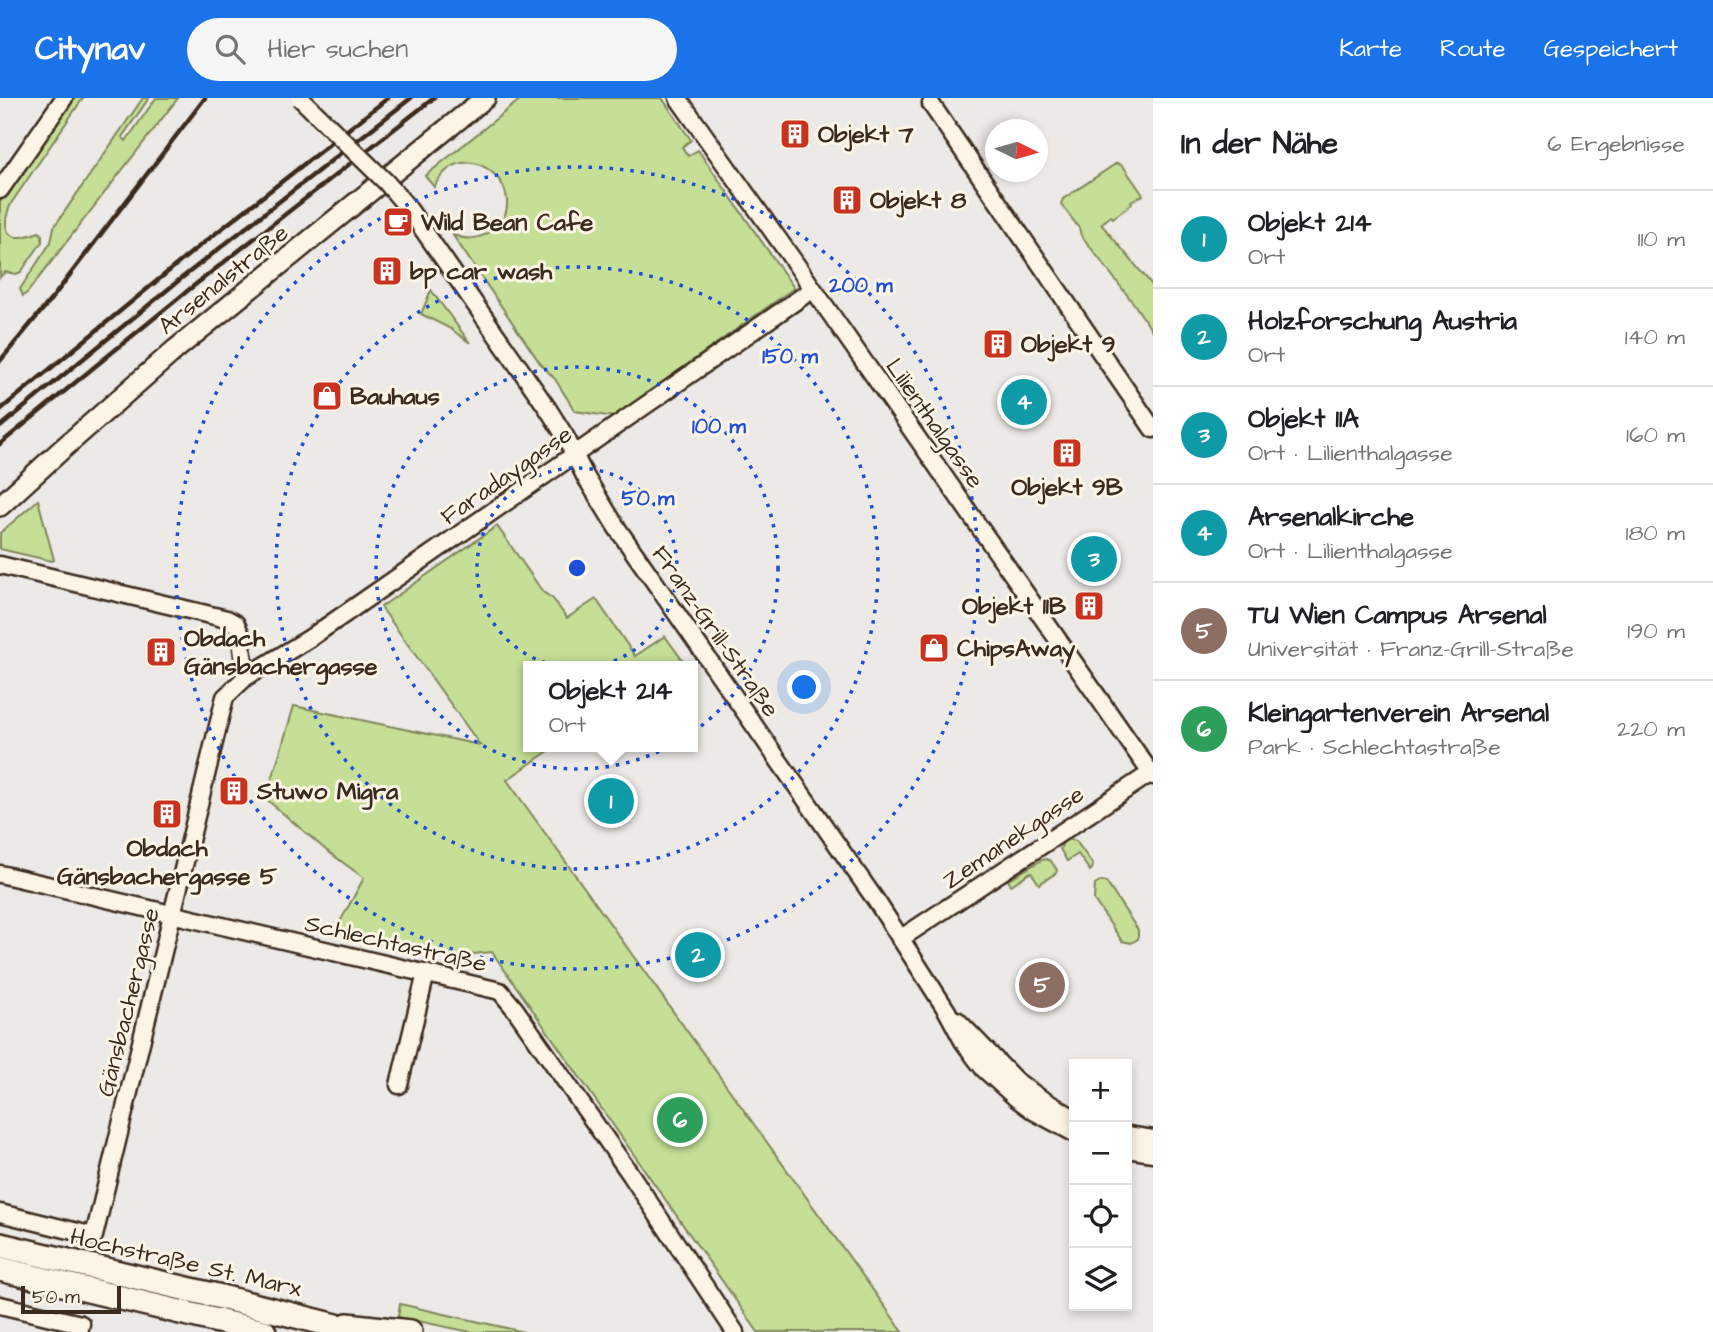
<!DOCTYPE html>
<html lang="de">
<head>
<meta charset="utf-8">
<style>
  :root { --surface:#fff; --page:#f6f6f6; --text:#202124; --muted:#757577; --line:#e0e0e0; --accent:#1a73e8 }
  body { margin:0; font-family:"Architects Daughter",sans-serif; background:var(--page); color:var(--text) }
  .controls { position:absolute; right:21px; bottom:21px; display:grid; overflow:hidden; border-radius:0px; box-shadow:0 4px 10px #0003 }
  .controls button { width:63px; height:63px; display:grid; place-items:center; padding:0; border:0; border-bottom:2px solid var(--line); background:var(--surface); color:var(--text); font:35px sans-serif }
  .compass { position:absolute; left:985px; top:21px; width:63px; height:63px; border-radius:50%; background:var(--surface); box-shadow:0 4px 10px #0003; rotate:95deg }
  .scale { position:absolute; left:21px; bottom:18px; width:100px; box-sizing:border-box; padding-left:7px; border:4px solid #3b2a1e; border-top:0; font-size:19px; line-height:24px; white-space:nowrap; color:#3b2a1e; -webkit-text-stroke:5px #fcf5e5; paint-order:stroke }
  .you { position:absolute; left:805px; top:590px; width:24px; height:24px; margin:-18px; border:5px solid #fff; border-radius:50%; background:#1a73e8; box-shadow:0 0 0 10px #1a73e833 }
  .badge { display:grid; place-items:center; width:46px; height:46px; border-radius:50%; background:var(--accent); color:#fff; font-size:23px; font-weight:700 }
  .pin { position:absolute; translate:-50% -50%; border:4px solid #fff; box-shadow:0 2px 7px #0006 }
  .popup { position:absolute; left:523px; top:563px; width:175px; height:91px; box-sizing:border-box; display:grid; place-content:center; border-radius:0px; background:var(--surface); filter:drop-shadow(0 2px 5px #0005); font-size:23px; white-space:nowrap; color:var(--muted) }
  .popup b { font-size:26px; color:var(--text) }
  .popup::after { content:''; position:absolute; left:50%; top:100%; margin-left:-14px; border:14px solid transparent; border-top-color:var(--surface) }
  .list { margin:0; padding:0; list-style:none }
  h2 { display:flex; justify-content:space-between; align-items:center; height:91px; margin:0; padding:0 28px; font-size:30px }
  h2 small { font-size:23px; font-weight:400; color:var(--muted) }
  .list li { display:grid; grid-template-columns:46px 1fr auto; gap:21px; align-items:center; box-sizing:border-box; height:98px; padding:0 28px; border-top:2px solid var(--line) }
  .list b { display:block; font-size:26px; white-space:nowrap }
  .list p { margin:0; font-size:23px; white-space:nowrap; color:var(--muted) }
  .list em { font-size:23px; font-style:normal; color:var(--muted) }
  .icon { flex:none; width:38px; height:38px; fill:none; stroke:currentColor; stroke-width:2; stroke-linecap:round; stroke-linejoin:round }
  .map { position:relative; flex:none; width:1153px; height:1234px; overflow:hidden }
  header { display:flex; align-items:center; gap:42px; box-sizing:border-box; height:98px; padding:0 35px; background:var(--accent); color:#fff }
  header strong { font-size:33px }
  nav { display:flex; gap:38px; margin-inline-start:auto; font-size:24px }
  .search { width:490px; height:63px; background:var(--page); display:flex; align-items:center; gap:18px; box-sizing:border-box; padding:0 24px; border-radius:38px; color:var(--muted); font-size:26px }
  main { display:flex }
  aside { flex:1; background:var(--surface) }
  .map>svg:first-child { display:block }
</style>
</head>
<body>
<header>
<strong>Citynav</strong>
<div class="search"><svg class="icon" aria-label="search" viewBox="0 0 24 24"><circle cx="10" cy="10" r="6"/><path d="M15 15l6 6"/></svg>Hier suchen</div>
<nav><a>Karte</a><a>Route</a><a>Gespeichert</a></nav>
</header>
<main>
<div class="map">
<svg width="1153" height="1234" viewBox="0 0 1153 1234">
  <rect width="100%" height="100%" fill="#ece9e6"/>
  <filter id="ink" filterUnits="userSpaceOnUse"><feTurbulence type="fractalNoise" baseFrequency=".0143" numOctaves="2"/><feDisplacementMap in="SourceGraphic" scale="14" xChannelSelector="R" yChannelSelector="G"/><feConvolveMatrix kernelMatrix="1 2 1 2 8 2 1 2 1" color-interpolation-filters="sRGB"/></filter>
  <g filter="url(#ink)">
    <!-- green -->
    <path fill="#c5e096" stroke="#80855a" stroke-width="2" d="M71,0H83L12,104C5,117 0,141 22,139C28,138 34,136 39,134L42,137V144L21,174L16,176L5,174L0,179V104Z
      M143,0H149L122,39L126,43L156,0H178L27,195L23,198L20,191L51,144L54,129Z
      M522,0H662L691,42L682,49L688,58L698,52L794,190L614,319L575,313L555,281L540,265L452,136C463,142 477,142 488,135C542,103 468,25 434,89L425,78Z
      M1117,65L1123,68L1143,97L1131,103L1132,106L1113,120L1111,118L1101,126L1153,188V210L1152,212L1153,234L1134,206L1081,137L1079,130L1061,106L1063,101Z
      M431,192L470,245L451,231L421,216Z
      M38,402L54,462L52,463L0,451V435Z
      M497,428L543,494L553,501L567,520L596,501L635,558L665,538L685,566L681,568H529V649H554L507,682L903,1234H758L492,854L445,859L336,831L364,780L326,752L266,701L294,608L480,647L381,509Z
      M1067,741L1076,743L1093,767L1092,771L1090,773L1078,756L1067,763L1060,751L1063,744Z
      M1046,761L1051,763L1057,772L1056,775L1039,786L1031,774L1011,787L1008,782L1042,762Z
      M1101,783L1106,784L1138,832V841L1131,845L1122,843L1094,802L1095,787Z
      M400,1206L524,1234H471L398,1219Z"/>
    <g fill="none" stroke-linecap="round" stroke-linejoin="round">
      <!-- minor casing -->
      <g stroke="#3b2a1e" stroke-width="21">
        <path id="minor" d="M678,0L793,162L1153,678
          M931,6L1153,331
          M0,92L64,0
          M548,311L565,338L585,378L617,430L877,804L947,913L963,943L974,958L984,971L1016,1000L1035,1014L1074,1035
          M0,467L227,521L236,526L240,535L246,579
          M0,776L500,893L515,911L631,1077L735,1234
          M900,841L1151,675
          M957,922L1015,982L1040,1000L1074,1020
          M399,987L426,875
          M1127,1037L1153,1041
          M1127,1051L1153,1055
          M0,1115L94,1138L225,599L246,579L310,540L813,191
          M0,1207L81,1226L79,1234"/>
      </g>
      <!-- major casing -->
      <g stroke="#3b2a1e" stroke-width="24">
        <path id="major" d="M0,408L60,353L176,251L485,0"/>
      </g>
      <!-- highway casing -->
      <g stroke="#3b2a1e" stroke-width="28">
        <path id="highway" d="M0,1147L221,1199L360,1234
          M0,1171L264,1234
          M347,1227L410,1234"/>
      </g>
      <!-- minor -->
      <use href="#minor" stroke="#fcf5e5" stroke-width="16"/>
      <!-- major -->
      <use href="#major" stroke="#fcf5e5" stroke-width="19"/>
      <!-- highway -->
      <use href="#highway" stroke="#fcf5e5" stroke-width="23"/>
      <!-- rail -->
      <path stroke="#3b2a1e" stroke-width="4.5" d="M0,263L53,199L205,0
        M0,312L192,154L388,0
        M0,329L183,179L411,0
        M0,346L191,190L434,0"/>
      <!-- minor-bridge casing -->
      <g stroke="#3b2a1e" stroke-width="21" stroke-linecap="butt">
        <path id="minor-bridge" d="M300,0L386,84L408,110L548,311"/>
      </g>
      <!-- minor-bridge -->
      <use href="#minor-bridge" stroke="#fcf5e5" stroke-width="16"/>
    </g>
  </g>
  <!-- distance rings -->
  <g fill="none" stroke="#1d4ed8" stroke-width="3.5" stroke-dasharray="3.5 7">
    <circle cx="577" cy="470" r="100"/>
    <circle cx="577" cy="470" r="201"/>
    <circle cx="577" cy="470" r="301"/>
    <circle cx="577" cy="470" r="401"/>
  </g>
  <!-- icons -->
  <defs>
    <g id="building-square" transform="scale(1.575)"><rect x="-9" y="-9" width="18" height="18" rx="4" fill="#c8321e" stroke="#fcf5e5"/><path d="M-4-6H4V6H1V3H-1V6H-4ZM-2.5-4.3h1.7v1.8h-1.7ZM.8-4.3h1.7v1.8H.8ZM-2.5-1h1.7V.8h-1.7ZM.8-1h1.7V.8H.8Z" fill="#fff"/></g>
    <g id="cafe-square" transform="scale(1.575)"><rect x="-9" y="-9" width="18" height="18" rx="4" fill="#c8321e" stroke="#fcf5e5"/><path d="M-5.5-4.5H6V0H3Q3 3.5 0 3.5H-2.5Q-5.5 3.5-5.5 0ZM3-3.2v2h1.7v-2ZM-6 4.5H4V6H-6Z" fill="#fff"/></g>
    <g id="shop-square" transform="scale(1.575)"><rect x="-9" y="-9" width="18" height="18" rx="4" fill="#c8321e" stroke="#fcf5e5"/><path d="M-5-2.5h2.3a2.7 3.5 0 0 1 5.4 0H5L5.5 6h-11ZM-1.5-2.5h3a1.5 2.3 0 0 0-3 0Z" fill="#fff"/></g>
  </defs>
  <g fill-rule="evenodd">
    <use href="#building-square" x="795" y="36"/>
    <use href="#building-square" x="847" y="102"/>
    <use href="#cafe-square" x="398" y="124"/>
    <use href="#building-square" x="387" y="173"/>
    <use href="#building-square" x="998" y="246"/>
    <use href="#shop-square" x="327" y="298"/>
    <use href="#building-square" x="1067" y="355"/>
    <use href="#building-square" x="1089" y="508"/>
    <use href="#shop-square" x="934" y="550"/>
    <use href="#building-square" x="161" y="554"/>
    <use href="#building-square" x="234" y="693"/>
    <use href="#building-square" x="167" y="716"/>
  </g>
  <g text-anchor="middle" stroke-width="6" stroke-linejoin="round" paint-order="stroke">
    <!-- poi labels -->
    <g font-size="24" font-weight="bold" fill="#3b2a1e" stroke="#fcf5e5" text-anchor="start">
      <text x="818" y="44">Objekt 7</text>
      <text x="870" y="110">Objekt 8</text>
      <text x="421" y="132">Wild Bean Cafe</text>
      <text x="410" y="181">bp car wash</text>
      <text x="1021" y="254">Objekt 9</text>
      <text x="350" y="306">Bauhaus</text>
      <text x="1067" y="397" text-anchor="middle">Objekt 9B</text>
      <text x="1066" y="516" text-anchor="end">Objekt 11B</text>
      <text x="184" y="548">Obdach<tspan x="184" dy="28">Gänsbachergasse</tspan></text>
      <text x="957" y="558">ChipsAway</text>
      <text x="257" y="701">Stuwo Migra</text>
      <text x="167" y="758" text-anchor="middle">Obdach<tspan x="167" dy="28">Gänsbachergasse 5</tspan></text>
    </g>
    <!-- street labels -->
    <g font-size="24" fill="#3b2a1e" stroke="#fcf5e5">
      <text transform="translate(223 181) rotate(-39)" y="8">Arsenalstraße</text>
      <text transform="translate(935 325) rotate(55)" y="8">Lilienthalgasse</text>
      <text transform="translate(506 377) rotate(-35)" y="8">Faradaygasse</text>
      <text transform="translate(716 533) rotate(55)" y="8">Franz-Grill-Straße</text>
      <text transform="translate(1013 739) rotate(-34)" y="8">Zemanekgasse</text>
      <text transform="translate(396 845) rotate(13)" y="8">Schlechtastraße</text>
      <text transform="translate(128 904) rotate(-76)" y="8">Gänsbachergasse</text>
      <text transform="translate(186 1164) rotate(13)" y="8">Hochstraße St. Marx</text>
    </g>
  </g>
  <circle cx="577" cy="470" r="10" fill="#1d4ed8" stroke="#fcf5e5" stroke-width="3.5"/>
  <g font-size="21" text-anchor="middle" font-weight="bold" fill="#1d4ed8" stroke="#fcf5e5" stroke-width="6" stroke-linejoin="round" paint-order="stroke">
    <text x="861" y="194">200 m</text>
    <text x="790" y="265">150 m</text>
    <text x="719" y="335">100 m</text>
    <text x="648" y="407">50 m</text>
  </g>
</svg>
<div class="controls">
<button>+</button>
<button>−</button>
<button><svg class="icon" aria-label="locate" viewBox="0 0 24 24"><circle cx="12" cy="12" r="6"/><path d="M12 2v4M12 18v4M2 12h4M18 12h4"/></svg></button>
<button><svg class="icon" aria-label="layers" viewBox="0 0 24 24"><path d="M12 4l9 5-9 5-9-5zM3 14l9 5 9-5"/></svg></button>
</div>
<svg class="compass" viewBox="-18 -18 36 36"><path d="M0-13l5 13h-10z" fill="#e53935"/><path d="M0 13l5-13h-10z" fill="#757577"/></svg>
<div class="scale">50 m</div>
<div class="you"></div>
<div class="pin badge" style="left:611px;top:703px;background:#0f9aa8">1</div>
<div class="popup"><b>Objekt 214</b>Ort</div>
<div class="pin badge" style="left:698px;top:857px;background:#0f9aa8">2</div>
<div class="pin badge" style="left:1094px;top:461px;background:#0f9aa8">3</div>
<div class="pin badge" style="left:1024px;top:304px;background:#0f9aa8">4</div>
<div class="pin badge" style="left:1042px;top:887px;background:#8d6e63">5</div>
<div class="pin badge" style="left:680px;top:1022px;background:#2e9e5b">6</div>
</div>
<aside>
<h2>In der Nähe<small>6 Ergebnisse</small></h2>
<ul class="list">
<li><span class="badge" style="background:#0f9aa8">1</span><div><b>Objekt 214</b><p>Ort</p></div><em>110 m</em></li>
<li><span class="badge" style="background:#0f9aa8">2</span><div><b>Holzforschung Austria</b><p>Ort</p></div><em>140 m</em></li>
<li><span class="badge" style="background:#0f9aa8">3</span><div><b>Objekt 11A</b><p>Ort · Lilienthalgasse</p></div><em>160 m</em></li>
<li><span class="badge" style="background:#0f9aa8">4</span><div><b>Arsenalkirche</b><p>Ort · Lilienthalgasse</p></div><em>180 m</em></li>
<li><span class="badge" style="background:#8d6e63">5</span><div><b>TU Wien Campus Arsenal</b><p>Universität · Franz-Grill-Straße</p></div><em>190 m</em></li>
<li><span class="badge" style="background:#2e9e5b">6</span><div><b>Kleingartenverein Arsenal</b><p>Park · Schlechtastraße</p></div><em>220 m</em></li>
</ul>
</aside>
</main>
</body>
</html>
